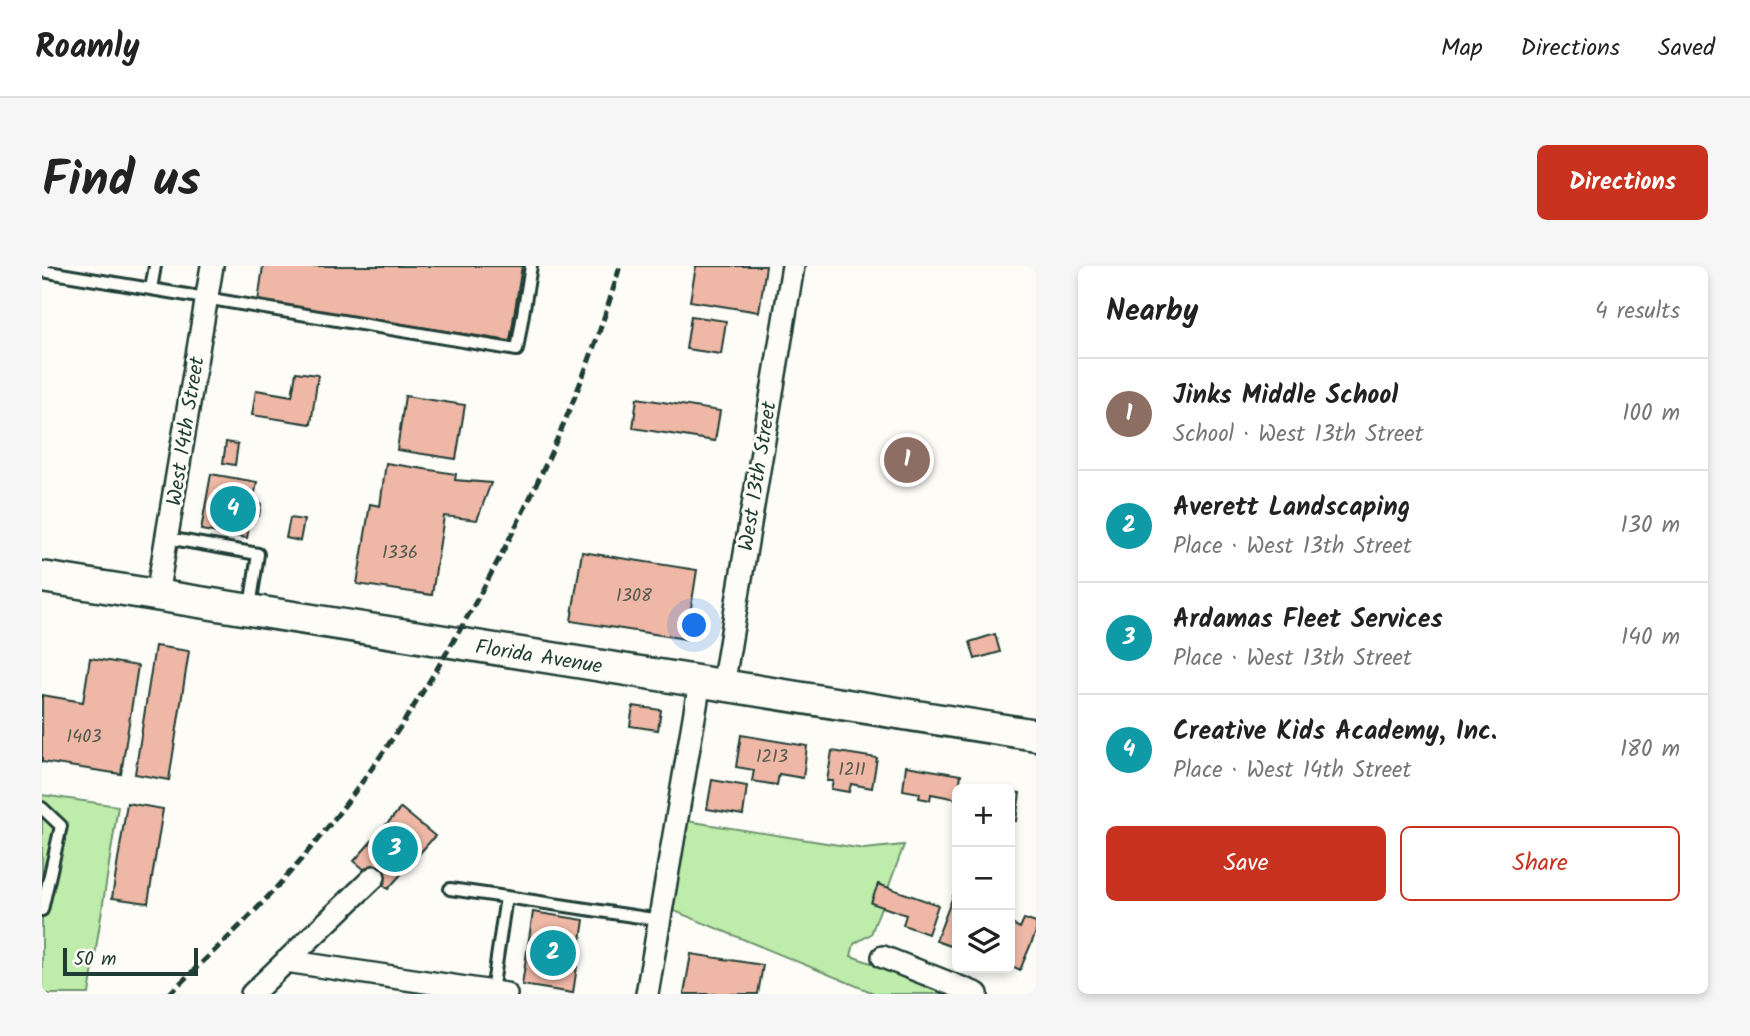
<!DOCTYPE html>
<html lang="en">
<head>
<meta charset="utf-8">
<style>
  :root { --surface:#fff; --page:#f6f6f6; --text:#222; --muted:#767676; --line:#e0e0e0; --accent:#c8321e }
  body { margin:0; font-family:Kalam,sans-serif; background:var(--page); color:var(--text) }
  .controls { position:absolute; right:21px; bottom:21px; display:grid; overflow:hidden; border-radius:10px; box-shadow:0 4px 10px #0003 }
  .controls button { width:63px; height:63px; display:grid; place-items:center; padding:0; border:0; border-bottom:2px solid var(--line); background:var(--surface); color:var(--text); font:35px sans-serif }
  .scale { position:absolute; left:21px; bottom:18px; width:135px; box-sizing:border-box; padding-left:7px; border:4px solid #1f3d34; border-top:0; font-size:19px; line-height:24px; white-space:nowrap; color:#1f3d34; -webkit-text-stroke:5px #fdfcf7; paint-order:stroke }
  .you { position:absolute; left:653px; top:360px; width:24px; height:24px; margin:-18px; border:5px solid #fff; border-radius:50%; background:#1a73e8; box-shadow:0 0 0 10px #1a73e833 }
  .badge { display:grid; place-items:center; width:46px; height:46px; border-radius:50%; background:var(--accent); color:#fff; font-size:23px; font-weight:700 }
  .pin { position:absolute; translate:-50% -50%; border:4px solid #fff; box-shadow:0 2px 7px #0006 }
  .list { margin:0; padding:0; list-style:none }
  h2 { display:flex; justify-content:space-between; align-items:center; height:91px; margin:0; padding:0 28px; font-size:30px }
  h2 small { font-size:23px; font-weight:400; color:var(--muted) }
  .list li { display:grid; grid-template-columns:46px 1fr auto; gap:21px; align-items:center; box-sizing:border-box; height:112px; padding:0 28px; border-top:2px solid var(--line) }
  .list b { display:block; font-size:26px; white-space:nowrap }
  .list p { margin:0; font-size:23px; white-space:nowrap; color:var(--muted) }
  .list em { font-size:23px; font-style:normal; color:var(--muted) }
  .actions { display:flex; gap:14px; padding:21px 28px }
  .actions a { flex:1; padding:16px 0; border:2px solid var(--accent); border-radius:10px; text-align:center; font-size:24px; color:var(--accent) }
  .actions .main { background:var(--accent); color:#fff }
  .icon { flex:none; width:38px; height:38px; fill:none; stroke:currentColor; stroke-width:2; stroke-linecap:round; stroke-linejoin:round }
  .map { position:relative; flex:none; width:994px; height:728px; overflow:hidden; border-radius:10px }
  header { display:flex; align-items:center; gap:42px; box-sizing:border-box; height:98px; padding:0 35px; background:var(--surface); border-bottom:2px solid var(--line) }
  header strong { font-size:33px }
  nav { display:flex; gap:38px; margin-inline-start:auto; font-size:24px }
  .intro { display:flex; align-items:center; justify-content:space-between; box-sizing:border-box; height:168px; padding:0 42px }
  h1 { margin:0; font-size:49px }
  .button { padding:18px 32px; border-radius:10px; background:var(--accent); color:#fff; font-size:24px; font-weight:700 }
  main { display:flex; gap:42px; padding:0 42px }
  aside { flex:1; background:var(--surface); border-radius:10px; box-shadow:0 4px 10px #0003 }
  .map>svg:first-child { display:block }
</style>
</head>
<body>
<header>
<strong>Roamly</strong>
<nav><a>Map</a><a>Directions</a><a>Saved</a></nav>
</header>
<div class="intro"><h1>Find us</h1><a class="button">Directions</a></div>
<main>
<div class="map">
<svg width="994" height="728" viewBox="0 0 994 728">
  <rect width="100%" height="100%" fill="#fdfcf7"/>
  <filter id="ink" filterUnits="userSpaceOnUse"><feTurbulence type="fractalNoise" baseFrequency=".0143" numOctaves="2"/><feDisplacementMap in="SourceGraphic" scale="14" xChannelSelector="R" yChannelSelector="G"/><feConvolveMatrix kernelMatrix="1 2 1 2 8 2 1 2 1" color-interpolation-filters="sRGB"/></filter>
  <g filter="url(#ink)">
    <!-- green -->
    <path fill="#beecaa" stroke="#6e946f" stroke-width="2" d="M0,529L76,540L47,728H0Z
      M645,555L822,583L862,579L829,668L812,678L809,690L918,728H834L630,644Z"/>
    <!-- building -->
    <path fill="#efb7a5" stroke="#1f3d34" stroke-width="2" d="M221,0H480L468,75L216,36Z
      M654,0H724L717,46L648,35Z
      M649,50L684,55L679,88L644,83Z
      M254,106L276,109L269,158L210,149L214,124L250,130Z
      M363,130L423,139L414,193L355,184Z
      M595,132L678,145L673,175L591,162Z
      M184,176L196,178L193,199L181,197Z
      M344,197L414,208L413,214L449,217L435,254L402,250L390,329L315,318L328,238L338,240Z
      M169,208L215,216L211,237L219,238L217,250L209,249L205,272L159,264Z
      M248,252L262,254L258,275L244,272Z
      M540,286L655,304L644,373L529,355Z
      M953,368L958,386L933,393L928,376Z
      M113,380L147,385L127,514L93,508Z
      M48,392L96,400L79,508L0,496V429L41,436Z
      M591,440L619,444L616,464L588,460Z
      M699,469L765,480L761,512L737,508L735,519L710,515L712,504L694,501Z
      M790,485L835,492L830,522L809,518L807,526L789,523L791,515H785Z
      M864,500L919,509L915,533L889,528L888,534L877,532L878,527L861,524Z
      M670,514L705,520L701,549L665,543Z
      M968,526L978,527L974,555L968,554Z
      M85,537L121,543L106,637L70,632Z
      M359,542L393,570L346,623L312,595Z
      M836,618L896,639L886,668L861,659L864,649L829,637Z
      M913,625L915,626V670L911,681L894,675Z
      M491,646L542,654L531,727L480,719Z
      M982,653L994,657V666L978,704L968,699V657L978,662Z
      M649,688L721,699L716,728H642Z"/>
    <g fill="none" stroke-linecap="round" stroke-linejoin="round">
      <!-- lane casing -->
      <g stroke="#1f3d34" stroke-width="16">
        <path id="lane" d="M0,5L109,23L113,0
          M109,23L475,84L489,0
          M125,272L216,288L208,341
          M0,542L19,560L0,644
          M408,623L464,631
          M450,726L464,631L618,654"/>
      </g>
      <!-- street casing -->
      <g stroke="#1f3d34" stroke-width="26">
        <path id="street" d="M115,329L170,0
          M681,420L751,0
          M841,691L935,728
          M244,695L464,728
          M210,728L332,611
          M605,728L658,416"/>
      </g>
      <!-- secondary casing -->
      <g stroke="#1f3d34" stroke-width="35">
        <path id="secondary" d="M0,311L994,469"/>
      </g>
      <!-- lane -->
      <use href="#lane" stroke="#fdfcf7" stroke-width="10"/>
      <!-- street -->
      <use href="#street" stroke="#fdfcf7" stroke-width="21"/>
      <!-- secondary -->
      <use href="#secondary" stroke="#fdfcf7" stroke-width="30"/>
      <!-- rail -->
      <path stroke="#1f3d34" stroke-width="5" stroke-dasharray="10 5" stroke-linecap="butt" d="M127,728C162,694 199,661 232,624C311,538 375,441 432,339C492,231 544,119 578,0"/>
    </g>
  </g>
  <g text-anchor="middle" stroke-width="6" stroke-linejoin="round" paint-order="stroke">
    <!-- number labels -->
    <g font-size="18" fill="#535c50">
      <text x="358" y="292">1336</text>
      <text x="592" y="335">1308</text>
      <text x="42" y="476">1403</text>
      <text x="730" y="496">1213</text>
      <text x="810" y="509">1211</text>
    </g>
    <!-- street labels -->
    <g font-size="21" fill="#1f3d34" stroke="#fdfcf7">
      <text transform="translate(143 165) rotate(-81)" y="7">West 14th Street</text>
      <text transform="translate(715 210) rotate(-81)" y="7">West 13th Street</text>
      <text transform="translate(497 390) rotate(9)" y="7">Florida Avenue</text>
    </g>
  </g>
</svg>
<div class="controls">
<button>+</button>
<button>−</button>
<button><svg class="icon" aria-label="layers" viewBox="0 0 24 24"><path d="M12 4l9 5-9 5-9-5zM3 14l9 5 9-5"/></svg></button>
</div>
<div class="scale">50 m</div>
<div class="you"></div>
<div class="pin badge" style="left:865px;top:194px;background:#8d6e63">1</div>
<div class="pin badge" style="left:511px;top:687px;background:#0f9aa8">2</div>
<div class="pin badge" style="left:353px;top:583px;background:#0f9aa8">3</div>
<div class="pin badge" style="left:191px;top:243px;background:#0f9aa8">4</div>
</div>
<aside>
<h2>Nearby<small>4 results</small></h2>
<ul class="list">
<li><span class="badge" style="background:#8d6e63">1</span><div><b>Jinks Middle School</b><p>School · West 13th Street</p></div><em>100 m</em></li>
<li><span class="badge" style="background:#0f9aa8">2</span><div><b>Averett Landscaping</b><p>Place · West 13th Street</p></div><em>130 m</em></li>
<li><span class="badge" style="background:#0f9aa8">3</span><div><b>Ardamas Fleet Services</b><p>Place · West 13th Street</p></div><em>140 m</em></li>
<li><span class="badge" style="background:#0f9aa8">4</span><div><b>Creative Kids Academy, Inc.</b><p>Place · West 14th Street</p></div><em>180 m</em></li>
</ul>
<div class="actions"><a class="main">Save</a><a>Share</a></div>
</aside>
</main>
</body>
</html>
